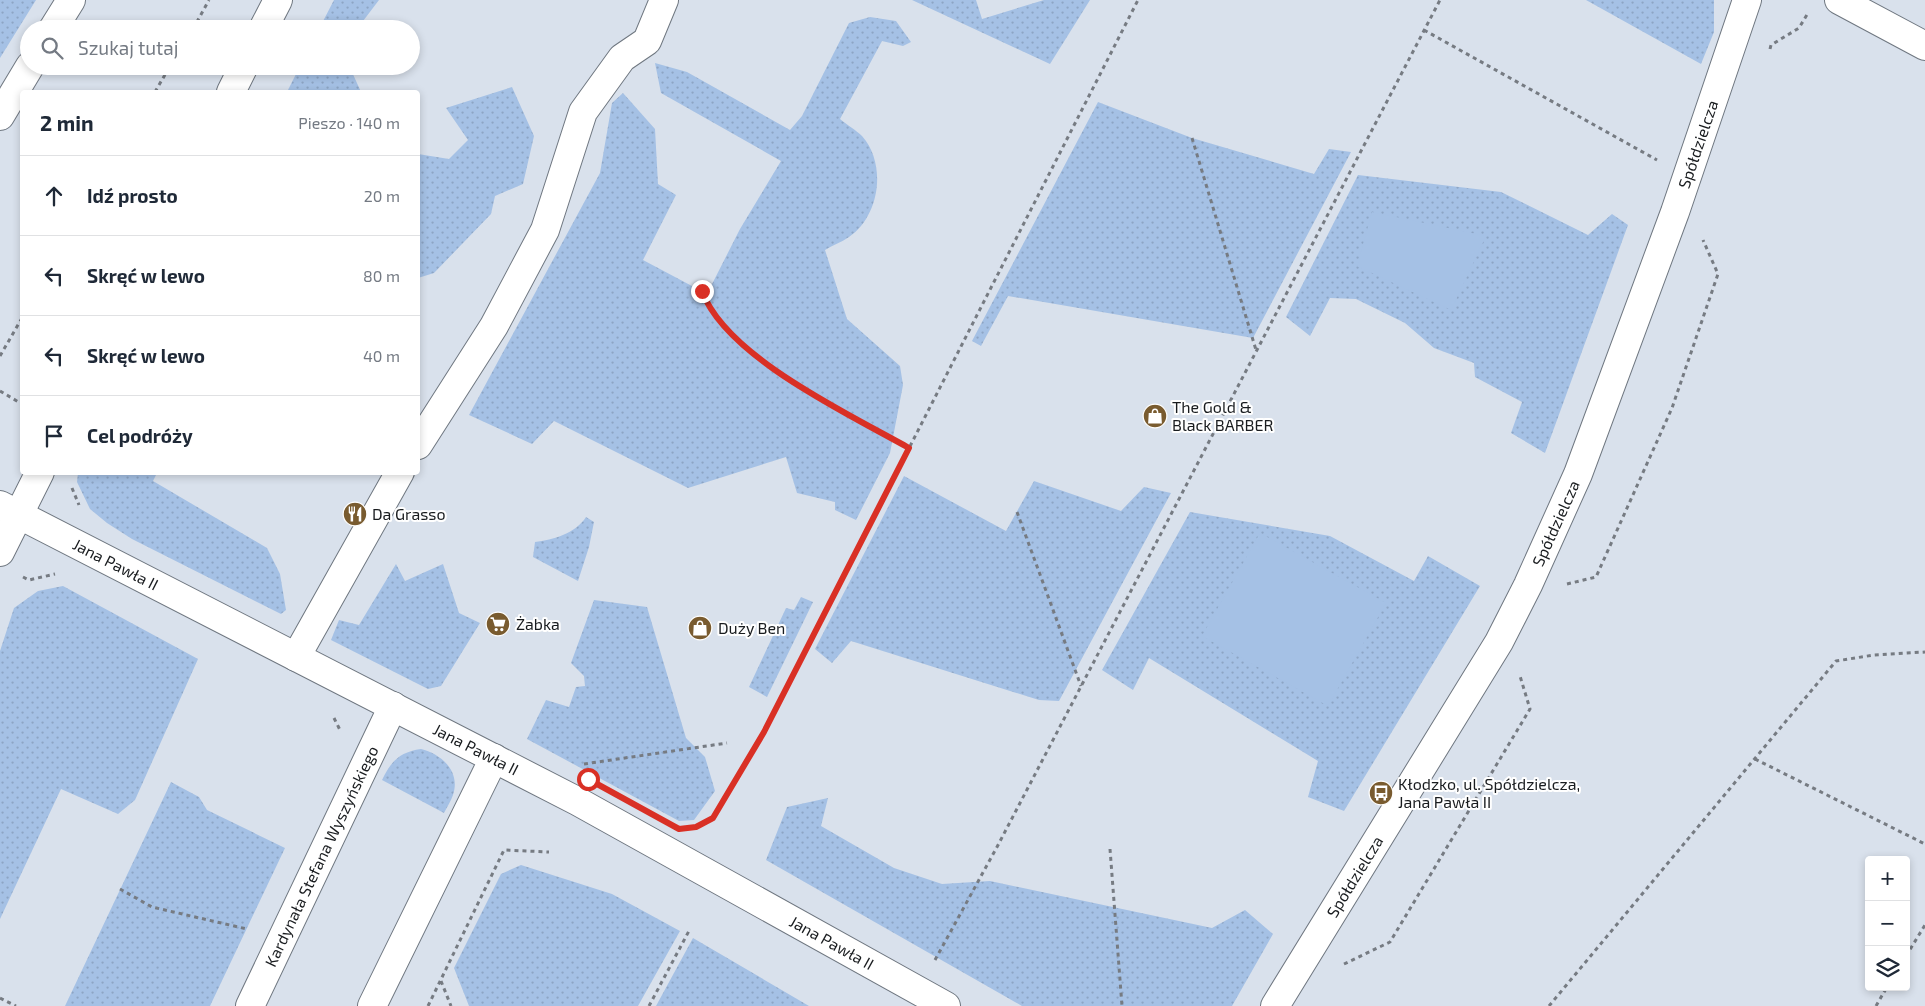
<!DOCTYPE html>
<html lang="pl">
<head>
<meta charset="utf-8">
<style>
  :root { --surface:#fff; --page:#f2f2f3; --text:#1f2937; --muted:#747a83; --line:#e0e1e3 }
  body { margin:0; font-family:"Exo 2",sans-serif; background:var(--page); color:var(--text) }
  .controls { position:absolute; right:15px; bottom:15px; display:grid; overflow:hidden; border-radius:5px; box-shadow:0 2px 8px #0003 }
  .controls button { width:45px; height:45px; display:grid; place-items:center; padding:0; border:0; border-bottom:1px solid var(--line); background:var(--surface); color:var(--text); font:25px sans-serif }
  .stop { position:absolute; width:15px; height:15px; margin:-11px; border:4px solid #d93025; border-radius:50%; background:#fff }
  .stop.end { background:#d93025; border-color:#fff; box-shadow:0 1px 5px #0008 }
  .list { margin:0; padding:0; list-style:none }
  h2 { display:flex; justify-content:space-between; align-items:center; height:65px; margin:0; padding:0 20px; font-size:21px }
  h2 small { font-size:16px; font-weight:400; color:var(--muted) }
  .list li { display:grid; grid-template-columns:32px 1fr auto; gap:15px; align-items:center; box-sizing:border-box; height:80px; padding:0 20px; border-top:1px solid var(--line) }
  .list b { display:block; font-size:19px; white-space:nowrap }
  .list em { font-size:16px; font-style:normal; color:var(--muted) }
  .icon { flex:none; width:28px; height:28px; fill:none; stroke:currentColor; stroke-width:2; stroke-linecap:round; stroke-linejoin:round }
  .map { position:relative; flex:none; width:1925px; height:1006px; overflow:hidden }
  .search { position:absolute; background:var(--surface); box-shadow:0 2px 8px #0003; left:20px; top:20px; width:400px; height:55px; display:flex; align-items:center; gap:12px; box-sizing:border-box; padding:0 18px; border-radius:28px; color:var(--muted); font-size:19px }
  .panel { position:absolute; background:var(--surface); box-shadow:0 2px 8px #0003; left:20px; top:90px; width:400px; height:385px; border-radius:5px }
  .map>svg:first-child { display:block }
</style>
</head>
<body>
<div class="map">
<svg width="1925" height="1006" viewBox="0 0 1925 1006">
  <defs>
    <pattern id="grass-dots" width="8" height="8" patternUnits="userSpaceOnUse" patternTransform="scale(1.25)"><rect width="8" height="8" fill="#a5c1e5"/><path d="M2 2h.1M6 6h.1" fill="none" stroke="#8da5c4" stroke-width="1.8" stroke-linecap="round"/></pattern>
  </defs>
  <rect width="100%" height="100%" fill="#d9e1ec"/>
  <!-- grass -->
  <path fill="url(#grass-dots)" d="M0,0H36L0,58Z
    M334,0H379L360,25V29H319Z
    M912,0H976L982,19L1044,0H1090L1050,64Z
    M1586,0H1714V32L1701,64Z
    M870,17L896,21L911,42L903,46L882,41L840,119C847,125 856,130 862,136C887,164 880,216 849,237C842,242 833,245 825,250L847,319L900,366L903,385L890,453L856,520L835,510V502L797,493L786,457L688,488L554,421L532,444L469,415L600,173L612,103L623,93L655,129L658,184L676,195L643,260L707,294L740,229L781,161L661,93L655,63L687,72L790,130L802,116L849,23Z
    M300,66H355L352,72L361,92H287Z
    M512,87L534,136L523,184L495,196L491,214L434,273L418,278V154L449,159L468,140L446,108Z
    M1098,102L1192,138L1314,174L1329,149L1351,152L1253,338L1008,296L981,346L972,341Z
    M1358,175L1501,192L1588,235L1612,214L1628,225L1545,453L1511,433L1522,402L1475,377L1474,363L1434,348L1405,323L1356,299L1330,298L1310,336L1286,317Z
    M78,473H157L153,481L267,548L280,574L286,610L281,614L132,539L107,523L90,509L77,482Z
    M904,476L1006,531L1034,481L1121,511L1144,487L1171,493L1059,701L1039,700L851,641L832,663L815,649Z
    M1190,512L1330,536L1414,581L1428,556L1480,586L1344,811L1308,797L1318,761L1149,658L1133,690L1102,670Z
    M586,517L594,522L589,547L578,581L533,557L535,542C553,540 576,533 586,517Z
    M396,564L405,581L443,564L459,613L480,623L441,686L428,689L331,640L339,620L359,625Z
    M63,586L198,659L135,800L118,814L61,789L0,919V651L14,608L38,591Z
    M801,597L813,602L767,697L749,687L786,608L794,610Z
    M594,600L647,607L686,738L705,757L715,791L694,820L679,821L527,739L546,700L569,707L576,687L585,686L584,676L571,663Z
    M421,749C441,754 461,771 453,795C451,801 447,807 444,813L382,780C391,761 400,752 421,749Z
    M171,782L199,797L207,810L285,848L210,1006H65Z
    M828,798L821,826L894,868L942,884L990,881L1212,928L1245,910L1273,934L1232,1006H1022L766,860L787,807Z
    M521,865L612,894L680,931L638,1006H469L454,968L501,874Z
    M693,938L809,1006H656Z"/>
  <!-- park -->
  <path fill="#a5c1e5" d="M1372,212L1486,236L1451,310L1357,266Z
    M1260,533L1386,603L1328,706L1202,636Z"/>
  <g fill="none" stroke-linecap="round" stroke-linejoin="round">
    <!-- minor casing -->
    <g stroke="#6f7780" stroke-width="30">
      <g id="minor">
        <path d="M1839,0L1925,46"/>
        <path d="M53,29L71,0"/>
        <path d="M263,29L278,0"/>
        <path d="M231,92L244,66"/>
        <path d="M0,116L30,66"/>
        <path d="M418,445L494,326L545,230L583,112L622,58L647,41L664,0"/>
        <path id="s1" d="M0,505L577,801L946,1006"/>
        <path d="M0,552L40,472"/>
        <path d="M296,657L400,472"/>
        <path id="s2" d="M250,1006L393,706"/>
        <path d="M372,1006L494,758"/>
        <path id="s3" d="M1275,1006L1499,642L1528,585L1578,474L1675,212L1747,0"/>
      </g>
    </g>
    <!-- path -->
    <path stroke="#767b82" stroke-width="3" stroke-dasharray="4 4" stroke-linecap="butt" d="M193,29L209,0
      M1424,30L1657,160
      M1770,49L1771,45L1799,28L1808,13
      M155,92L170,66
      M1192,138L1256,350
      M702,291C726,357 849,414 909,448
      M0,356L22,318
      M0,391L22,404
      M72,488L79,505
      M1017,512L1081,686
      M23,577L29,580L55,574
      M1567,584L1596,577L1672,408L1718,274L1703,240
      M334,718L341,732
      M1755,759L1925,844
      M584,764L727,743
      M696,827L713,818L764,732L1138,0
      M1110,849L1122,1006
      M120,889L152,907L247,929
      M1906,956L1925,925
      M935,960L997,847L1440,0
      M1344,964L1390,942L1530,709L1520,676
      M441,981L451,1006
      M0,998L16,1006
      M428,1006L504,850L549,852
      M649,1006L690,929
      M1549,1006L1836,661L1874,655L1925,652
      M1876,1006L1887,987"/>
    <!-- minor -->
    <use href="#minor" stroke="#fff" stroke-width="28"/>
  </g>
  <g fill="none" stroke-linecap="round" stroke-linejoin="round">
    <!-- route -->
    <path stroke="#d93025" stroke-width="6" d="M588,779L679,829L696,827L713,818L764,732L909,448C849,414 726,357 702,291"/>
  </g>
  <!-- icons -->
  <defs>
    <g id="shop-disc" transform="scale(1.25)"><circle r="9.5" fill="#795b2f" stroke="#fff"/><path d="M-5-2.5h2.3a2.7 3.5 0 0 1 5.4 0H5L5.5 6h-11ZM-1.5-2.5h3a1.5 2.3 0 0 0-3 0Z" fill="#fff"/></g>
    <g id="restaurant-disc" transform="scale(1.25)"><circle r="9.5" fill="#795b2f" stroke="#fff"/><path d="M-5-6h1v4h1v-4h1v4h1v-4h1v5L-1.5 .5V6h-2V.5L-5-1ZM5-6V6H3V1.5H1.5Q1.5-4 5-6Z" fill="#fff"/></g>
    <g id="supermarket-disc" transform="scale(1.25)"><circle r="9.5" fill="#795b2f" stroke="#fff"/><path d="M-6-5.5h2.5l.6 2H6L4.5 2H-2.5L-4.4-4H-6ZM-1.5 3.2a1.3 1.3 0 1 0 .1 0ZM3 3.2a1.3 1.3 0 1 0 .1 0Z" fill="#fff"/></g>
    <g id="bus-disc" transform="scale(1.25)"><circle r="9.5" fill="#795b2f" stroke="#fff"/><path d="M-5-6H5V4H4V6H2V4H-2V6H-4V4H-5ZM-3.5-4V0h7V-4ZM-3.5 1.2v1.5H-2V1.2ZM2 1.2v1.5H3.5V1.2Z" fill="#fff"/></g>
  </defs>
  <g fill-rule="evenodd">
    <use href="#shop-disc" x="1155" y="416"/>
    <use href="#restaurant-disc" x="355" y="514"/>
    <use href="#supermarket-disc" x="498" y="624"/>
    <use href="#shop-disc" x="700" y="628"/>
    <use href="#bus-disc" x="1381" y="793"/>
  </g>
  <g text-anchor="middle" stroke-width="4" stroke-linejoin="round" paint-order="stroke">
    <!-- street labels -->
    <g font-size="16" fill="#191c1f" stroke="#fff">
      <text dy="6" stroke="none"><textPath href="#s3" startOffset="964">Spółdzielcza</textPath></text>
      <text dy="6" stroke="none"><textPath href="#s3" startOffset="559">Spółdzielcza</textPath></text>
      <text dy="6" stroke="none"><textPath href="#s1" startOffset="130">Jana Pawła II</textPath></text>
      <text dy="6" stroke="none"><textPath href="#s1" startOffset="535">Jana Pawła II</textPath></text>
      <text dy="6" stroke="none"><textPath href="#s2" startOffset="166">Kardynała Stefana Wyszyńskiego</textPath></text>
      <text dy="6" stroke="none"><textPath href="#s3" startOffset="152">Spółdzielcza</textPath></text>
      <text dy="6" stroke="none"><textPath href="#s1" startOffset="940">Jana Pawła II</textPath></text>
    </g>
    <!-- poi labels -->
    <g font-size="16" fill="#191c1f" stroke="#fff" text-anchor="start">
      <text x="1172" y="413">The Gold &amp;<tspan x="1172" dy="18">Black BARBER</tspan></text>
      <text x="372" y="520">Da Grasso</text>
      <text x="516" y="630">Żabka</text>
      <text x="718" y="634">Duży Ben</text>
      <text x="1398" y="790">Kłodzko, ul. Spółdzielcza,<tspan x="1398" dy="18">Jana Pawła II</tspan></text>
    </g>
  </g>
</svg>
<div class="controls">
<button>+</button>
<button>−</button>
<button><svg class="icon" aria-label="layers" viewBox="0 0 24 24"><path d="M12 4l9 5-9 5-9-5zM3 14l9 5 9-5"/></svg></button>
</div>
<div class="stop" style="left:588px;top:779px"></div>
<div class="stop end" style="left:702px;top:291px"></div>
<div class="search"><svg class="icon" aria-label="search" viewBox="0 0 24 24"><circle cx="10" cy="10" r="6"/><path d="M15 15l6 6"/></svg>Szukaj tutaj</div>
<section class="panel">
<h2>2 min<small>Pieszo · 140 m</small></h2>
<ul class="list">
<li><svg class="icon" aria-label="ahead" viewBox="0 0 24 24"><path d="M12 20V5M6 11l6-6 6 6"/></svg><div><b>Idź prosto</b></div><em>20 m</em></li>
<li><svg class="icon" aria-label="left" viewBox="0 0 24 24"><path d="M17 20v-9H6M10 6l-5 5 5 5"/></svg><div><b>Skręć w lewo</b></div><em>80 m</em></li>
<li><svg class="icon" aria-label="left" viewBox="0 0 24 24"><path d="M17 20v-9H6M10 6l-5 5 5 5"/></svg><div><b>Skręć w lewo</b></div><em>40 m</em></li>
<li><svg class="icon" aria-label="arrive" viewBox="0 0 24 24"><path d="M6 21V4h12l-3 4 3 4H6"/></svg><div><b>Cel podróży</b></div></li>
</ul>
</section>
</div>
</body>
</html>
